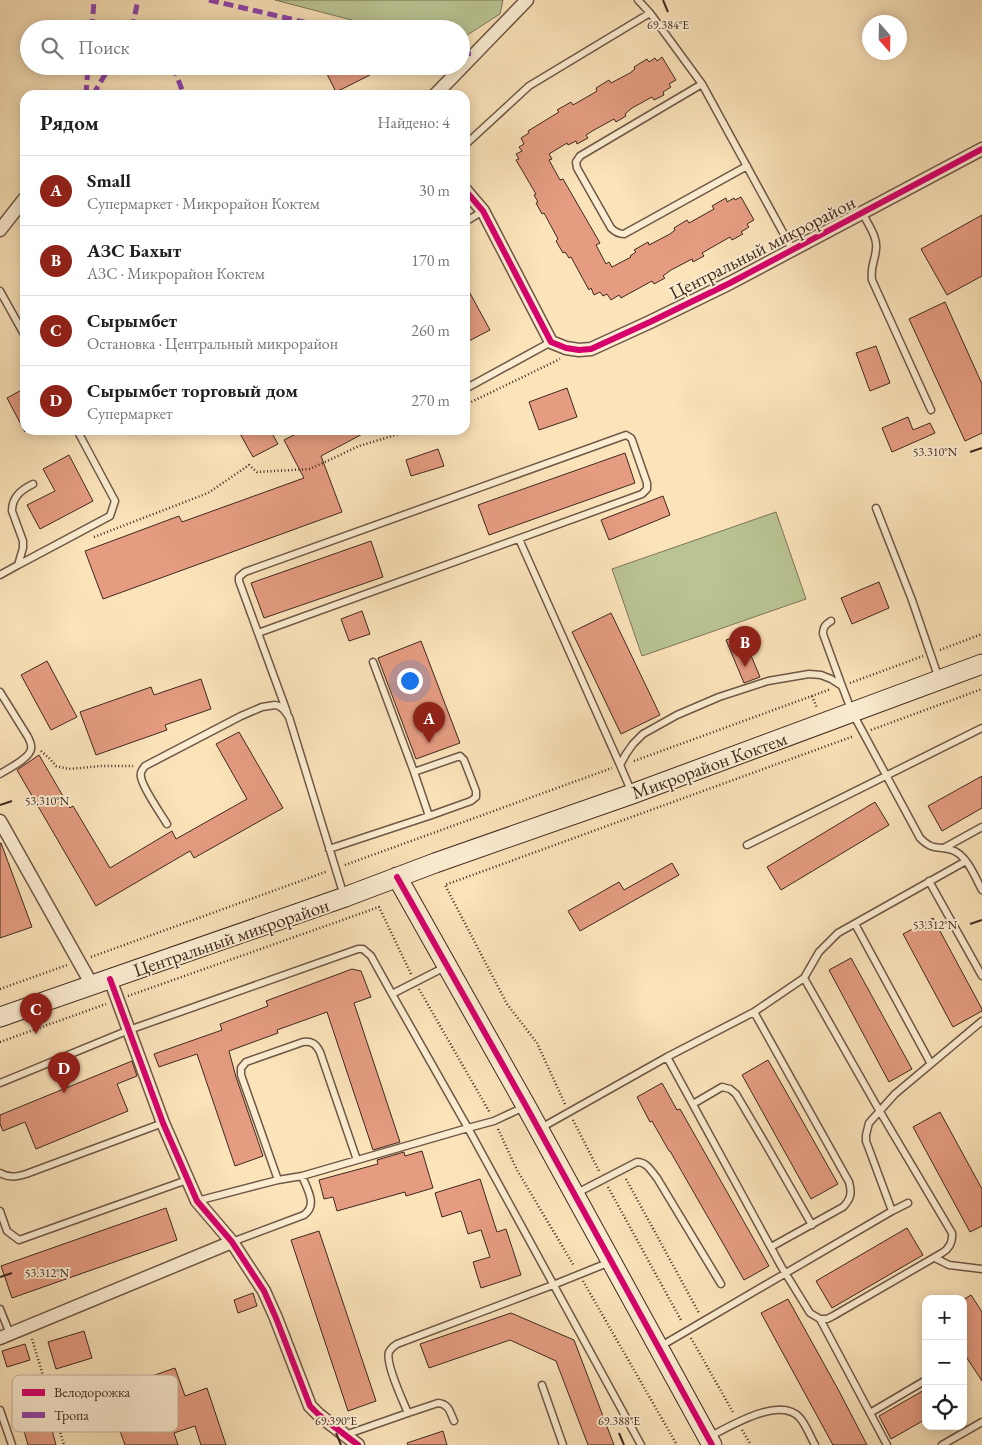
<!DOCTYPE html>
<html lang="ru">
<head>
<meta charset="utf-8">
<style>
  :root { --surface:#fff; --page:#f6f6f6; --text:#202124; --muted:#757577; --line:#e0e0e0; --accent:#8f2418 }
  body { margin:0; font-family:"EB Garamond",serif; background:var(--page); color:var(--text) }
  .controls { position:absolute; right:15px; bottom:15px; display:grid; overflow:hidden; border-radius:10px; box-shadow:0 2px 12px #0003 }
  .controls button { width:45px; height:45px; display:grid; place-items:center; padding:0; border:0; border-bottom:1px solid var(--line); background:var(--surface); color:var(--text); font:25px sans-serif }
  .compass { position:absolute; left:862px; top:15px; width:45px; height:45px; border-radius:50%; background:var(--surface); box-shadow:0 2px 12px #0003; rotate:160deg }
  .you { position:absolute; left:409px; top:680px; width:18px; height:18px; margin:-12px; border:4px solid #fff; border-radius:50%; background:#1a73e8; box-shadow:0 0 0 8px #1a73e833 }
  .badge { display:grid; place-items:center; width:32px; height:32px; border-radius:50%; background:var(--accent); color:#fff; font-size:16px; font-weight:700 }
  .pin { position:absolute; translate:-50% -41px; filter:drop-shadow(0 1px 2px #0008) }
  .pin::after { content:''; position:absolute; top:26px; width:18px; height:15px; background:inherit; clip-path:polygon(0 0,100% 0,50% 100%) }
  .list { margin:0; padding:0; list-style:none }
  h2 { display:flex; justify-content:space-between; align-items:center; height:65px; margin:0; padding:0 20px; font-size:21px }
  h2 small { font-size:16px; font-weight:400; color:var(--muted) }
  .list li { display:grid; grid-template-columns:32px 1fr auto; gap:15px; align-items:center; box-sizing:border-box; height:70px; padding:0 20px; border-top:1px solid var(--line) }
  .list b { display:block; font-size:19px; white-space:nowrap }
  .list p { margin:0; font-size:16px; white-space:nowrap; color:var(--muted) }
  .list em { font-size:16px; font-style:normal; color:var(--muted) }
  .icon { flex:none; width:28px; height:28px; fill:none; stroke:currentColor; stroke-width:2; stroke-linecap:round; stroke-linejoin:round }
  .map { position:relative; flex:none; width:982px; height:1445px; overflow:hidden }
  .search { position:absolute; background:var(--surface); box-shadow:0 2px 12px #0003; left:20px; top:20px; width:450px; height:55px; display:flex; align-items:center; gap:12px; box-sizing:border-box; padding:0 18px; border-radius:28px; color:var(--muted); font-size:19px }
  .panel { position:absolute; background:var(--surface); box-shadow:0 2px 12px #0003; left:20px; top:90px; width:450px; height:345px; border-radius:15px }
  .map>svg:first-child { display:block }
</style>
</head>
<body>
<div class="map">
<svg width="982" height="1445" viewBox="0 0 982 1445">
  <rect width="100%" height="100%" fill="#fbe3ba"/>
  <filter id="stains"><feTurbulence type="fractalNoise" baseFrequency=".004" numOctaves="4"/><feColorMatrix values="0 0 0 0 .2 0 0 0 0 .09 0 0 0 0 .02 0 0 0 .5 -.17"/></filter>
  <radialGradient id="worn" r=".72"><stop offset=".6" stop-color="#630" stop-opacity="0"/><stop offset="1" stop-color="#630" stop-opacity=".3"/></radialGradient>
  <!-- green -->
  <path fill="#bac493" stroke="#7c7659" d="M275,0H503L500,14L461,39V29H386Z
    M776,512L806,599L642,656L612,569Z"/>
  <!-- building -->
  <path fill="#e59c81" stroke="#3f281f" d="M662,57L676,80L669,84L671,87L663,92L664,95L654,100L652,97L632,108L625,114L626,116L616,122L614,119L594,130L586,135L588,138L577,144L576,141L568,145L567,143L549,154L552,159L549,160L560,180L563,179L600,243L596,245L606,264L609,262L612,267L631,257L630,256L636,252L634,250L648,242L649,245L670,234L675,230L674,228L687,220L689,223L714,209L712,206L726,198L727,202L734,198L735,200L741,197L754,220L747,224L749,227L741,232L743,234L732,240L730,237L702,253L704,256L693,262L692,259L671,270L663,276L665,278L654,284L652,281L621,298L619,295L611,300L607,294L603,296L600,292L594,295L591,288L589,290L571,257L569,258L565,252L563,253L556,241L558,239L544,213L542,214L536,203L538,202L534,195L536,194L516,160L519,159L516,154L522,151L519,147L524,144L521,138L529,133L528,131L559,112L557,110L571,102L573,105L592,94L597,91L596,88L609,80L611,83L630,73L635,69L634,67L647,59L649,62L655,58L657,61Z
    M342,66H366L370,75L336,92L327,74Z
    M982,215V276L947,295L921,249Z
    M465,284L490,330L465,343Z
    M945,302L982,384V433L965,441L909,319Z
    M876,346L890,383L870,391L856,353Z
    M25,388V432L7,398Z
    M567,388L577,417L539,430L529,402Z
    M908,417L913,430L930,423L935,433L892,452L882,428Z
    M238,430H270L278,444L253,457Z
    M304,430H370L321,456L342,512L103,599L85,551L179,516L182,522L304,478L284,440Z
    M438,449L444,466L411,476L406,460Z
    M625,453L635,483L489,535L478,505Z
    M69,455L93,501L40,529L27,505L55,491L43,469Z
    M663,496L670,515L609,540L601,520Z
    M371,541L383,577L264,618L251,583Z
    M879,582L889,608L852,624L841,598Z
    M362,611L370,634L349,641L341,619Z
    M611,613L660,715L621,734L572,632Z
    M742,634L760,677L744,683L726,640Z
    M421,641L460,743L416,759L378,658Z
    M47,661L77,717L51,730L21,675Z
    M201,679L211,709L165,725L167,730L96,755L80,712L151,687L154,695Z
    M239,732L283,808L194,858L190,851L96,906L17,770L39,755L70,808L73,806L110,868L172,831L176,839L247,799L216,744Z
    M982,776V808L942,831L928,806Z
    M875,802L889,825L781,890L767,867Z
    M0,843H1L32,927L0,938Z
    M672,863L679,875L580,931L568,911L619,882L624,890Z
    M933,918L982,1009V1011L953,1027L903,934Z
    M851,958L912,1069L889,1082L829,970Z
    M352,969L361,971L371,997L354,1003L400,1142L373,1150L327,1012L277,1030L278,1033L229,1051L236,1077L263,1156L235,1166L197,1054L159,1067L154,1054L222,1030L220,1024L268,1006L266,1001Z
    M768,1060L838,1184L811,1199L742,1075Z
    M132,1061L137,1076L117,1084L128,1111L36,1149L25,1122L3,1131L0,1124V1115Z
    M662,1083L677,1110L680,1109L769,1266L744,1280L670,1151H669L652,1121L650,1122L637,1097Z
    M940,1112L982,1189V1226L970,1232L913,1127Z
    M422,1151L433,1188L406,1196L405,1192L337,1211L333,1197L324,1199L319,1180L378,1164L377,1160L404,1152L405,1156Z
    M480,1179L497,1232L506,1229L521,1275L481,1288L473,1262L490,1257L481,1230L468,1234L461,1211L442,1217L435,1193Z
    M166,1208L177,1240L12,1298L1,1266Z
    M907,1228L923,1255L832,1308L816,1281Z
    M319,1231L376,1401L348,1411L291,1240Z
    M253,1293L257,1306L238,1313L234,1300Z
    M971,1295L982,1312V1381L963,1352V1300Z
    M788,1299L839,1391L867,1445H833L761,1313Z
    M511,1313L574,1340L614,1445H588L556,1361L510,1340L429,1368L420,1344Z
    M84,1331L92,1358L56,1369L48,1342Z
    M25,1344L30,1360L7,1367L2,1351Z
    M175,1368L185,1396L207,1388L226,1445H201L195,1426L174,1433L178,1445H125L111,1406L135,1398L146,1428L168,1420L152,1376Z
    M39,1381L46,1408L56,1445H28L12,1388Z
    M926,1389V1419L891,1439L879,1416Z
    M443,1431L447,1445H408L407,1443Z"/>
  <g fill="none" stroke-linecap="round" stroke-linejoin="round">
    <!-- lane casing -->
    <g stroke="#6e5746" stroke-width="9">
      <path id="lane" d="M638,0L650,13L702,84L792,249
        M702,84L580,156L576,162L577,168L611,228C615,232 618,234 624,234L747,166
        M465,145L529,86L650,13
        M862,212C867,223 878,237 876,249C875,262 870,266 872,280L931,410
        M465,222L483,211
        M0,291L25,336
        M465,389L551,342
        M626,435L631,438L632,440L647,483V489L642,494L258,633L239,581V577L245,572Z
        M876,508L912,600L939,679
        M519,539L620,765L632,793
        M18,565L110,516L115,501L77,430
        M0,575L18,565L23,548V541L12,511C12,497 21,490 33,484
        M831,621C825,625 823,627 823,634L842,686
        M258,633L287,712
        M0,692L28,737C30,741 32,745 31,749C30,758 8,769 0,774
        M620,765L626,754L633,744L643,734L677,715L719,697L768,681L809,674L821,675L831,679L842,686L852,712L920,838C934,852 937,845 952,850C967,855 975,877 982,890
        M414,772L460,756L464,760L476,791V797L471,801L429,816
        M167,824C161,814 142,787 141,777C140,772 142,770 145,766L241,716L262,707L275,705L279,706L284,710L289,717L344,896
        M747,845L982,728
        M944,848L982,827
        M329,849L429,816L414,772L373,662
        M929,881L982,976
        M855,924L931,1064
        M754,1012L849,1182C852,1193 851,1199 843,1207L771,1247
        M667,1057L781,1266L810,1313L820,1319H827L833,1316L942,1253C950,1248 953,1242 952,1233L879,1110L804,978
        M0,1083L129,1030L358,949H363L371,956L392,994
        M693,1104L722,1087L730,1089L736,1094L765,1143L812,1225
        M524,1107L494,1121L468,1128L641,1445
        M539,1129L667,1057L754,1012L804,978L819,952L838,933L966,861
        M0,1173C9,1178 16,1177 26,1174L163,1123
        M278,1180L241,1075V1068L246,1062L303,1042C312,1041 316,1044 320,1052L357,1160
        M577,1193L637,1162C647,1162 651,1171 657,1178L721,1284
        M197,1201L278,1180L302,1176L468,1128L392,994L445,967
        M0,1211L7,1231L19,1240L187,1180
        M892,1211L908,1203
        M232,1242L304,1215C318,1205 307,1189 302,1176
        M935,1258L949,1265L982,1269
        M0,1309L10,1334
        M820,1319L887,1445
        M661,1346L892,1211L866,1141V1135L869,1123L895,1094L982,1021
        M542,1385L563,1445
        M0,1410L12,1445
        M408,1413L438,1403C449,1404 450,1412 454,1421
        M870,1413L926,1380
        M345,1435L408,1413C403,1401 385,1363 389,1352C391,1348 394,1346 397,1344L553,1285L610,1262
        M709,1437C729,1427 780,1395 800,1418C806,1425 810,1436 815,1445
        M942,1445L982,1422"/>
    </g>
    <!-- street casing -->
    <g stroke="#6e5746" stroke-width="15">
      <path id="street" d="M435,95L527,0
        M465,190L483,211L551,342L566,348L579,350L591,349L650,322L730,283L982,149
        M0,230L25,198
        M0,821L92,985
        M110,979L163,1123L197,1201L232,1242L264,1291L276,1318L310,1406L319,1415L358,1445
        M0,1338L232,1242"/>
    </g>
    <!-- secondary casing -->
    <g stroke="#3f281f" stroke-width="21">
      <path id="secondary" d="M397,877L526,1106L712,1445
        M0,1017L345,897L435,863L632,794L982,664"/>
    </g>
    <!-- path -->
    <path stroke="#3f281f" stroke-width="2.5" stroke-dasharray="1 2.5" stroke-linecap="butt" d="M465,405L560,359
      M94,537L208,493L249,465L257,472L310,469L359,446L412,430
      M940,650L982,634
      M850,683L923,656
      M812,696L817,708
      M871,730L982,689
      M41,751L49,758L56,766L69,769L101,766H133
      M634,761L831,689
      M345,865L612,768
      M91,957L328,871
      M0,989L67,965
      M419,989L490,1113
      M128,996L379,907L411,974
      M0,1042L106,1004
      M565,1104L537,1043L507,1004L445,885L854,736
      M573,1120L599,1171
      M498,1129L517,1170L574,1266
      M626,1179L699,1313H700
      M608,1187L682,1322
      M583,1281L677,1445
      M691,1338L734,1414
      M32,1339L64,1445
      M742,1430L751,1445"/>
    <!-- lane -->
    <use href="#lane" stroke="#fcedd2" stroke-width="6"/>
    <!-- street -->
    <use href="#street" stroke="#fcedd2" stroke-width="12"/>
    <!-- secondary -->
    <use href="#secondary" stroke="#fcedd2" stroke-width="19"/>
    <!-- quiet -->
    <path stroke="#8e44ad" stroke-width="5" stroke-dasharray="10 5" stroke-linecap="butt" d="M209,0L334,29
      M92,29L94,0
      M132,29L138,0
      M461,54L474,53
      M173,66L184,95
      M86,95L88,66
      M93,95L110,66"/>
    <!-- cycleway casing -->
    <g stroke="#fcedd2" stroke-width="9">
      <path id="cycleway" d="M465,190L483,211L551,342L566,348L579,350L591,349L650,322L730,283L982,149
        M397,877L526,1106L712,1445
        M110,979L163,1123L197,1201L232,1242L264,1291L276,1318L310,1406L319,1415L358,1445"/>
    </g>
    <!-- cycleway -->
    <use href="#cycleway" stroke="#d6006c" stroke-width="6"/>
  </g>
  <!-- ticks -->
  <path fill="none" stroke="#3f281f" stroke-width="2" d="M663,0L668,12M970,452L982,448M0,805L12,801M970,924L982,920M0,1277L12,1273M336,1433L341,1445M619,1433L624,1445"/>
  <g text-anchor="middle" stroke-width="4" stroke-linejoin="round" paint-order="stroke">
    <!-- street labels -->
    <g font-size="19" fill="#3f281f" stroke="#fcedd2">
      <text transform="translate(762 247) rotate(-27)" y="7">Центральный микрорайон</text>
      <text transform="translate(709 765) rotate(-20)" y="7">Микрорайон Коктем</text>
      <text transform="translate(231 937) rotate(-19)" y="7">Центральный микрорайон</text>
    </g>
  </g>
  <!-- legend -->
  <rect x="12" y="1375" width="166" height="57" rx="8" fill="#fcedd2" stroke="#c3b29c" stroke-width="1"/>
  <rect x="22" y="1389" width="23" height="7" fill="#d6006c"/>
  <rect x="22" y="1412" width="23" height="6" fill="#8e44ad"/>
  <g font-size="14" fill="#3f281f">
    <text x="54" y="1397">Велодорожка</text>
    <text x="54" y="1420">Тропа</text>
  </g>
  <g font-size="12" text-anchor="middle" fill="#3f281f" stroke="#fcedd2" stroke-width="4" stroke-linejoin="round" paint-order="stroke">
    <text x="668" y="29">69.384°E</text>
    <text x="935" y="456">53.310°N</text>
    <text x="47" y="805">53.310°N</text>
    <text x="935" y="929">53.312°N</text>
    <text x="47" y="1277">53.312°N</text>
    <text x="336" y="1425">69.390°E</text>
    <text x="619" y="1425">69.388°E</text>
  </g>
  <rect width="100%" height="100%" filter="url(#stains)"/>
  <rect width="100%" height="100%" fill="url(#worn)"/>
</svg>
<div class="controls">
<button>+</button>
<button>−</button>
<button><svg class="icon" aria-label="locate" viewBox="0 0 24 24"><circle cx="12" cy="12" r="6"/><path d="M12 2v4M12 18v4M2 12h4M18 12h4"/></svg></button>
</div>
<svg class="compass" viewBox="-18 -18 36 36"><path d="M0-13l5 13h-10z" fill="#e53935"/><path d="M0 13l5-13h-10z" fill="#757577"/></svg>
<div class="you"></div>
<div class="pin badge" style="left:429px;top:743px">A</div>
<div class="pin badge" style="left:745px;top:667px">B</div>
<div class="pin badge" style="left:36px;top:1034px">C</div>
<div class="pin badge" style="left:64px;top:1093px">D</div>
<div class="search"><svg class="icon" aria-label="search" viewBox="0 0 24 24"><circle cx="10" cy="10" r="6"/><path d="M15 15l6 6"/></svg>Поиск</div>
<section class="panel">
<h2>Рядом<small>Найдено: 4</small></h2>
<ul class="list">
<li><span class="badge">A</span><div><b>Small</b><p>Супермаркет · Микрорайон Коктем</p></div><em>30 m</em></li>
<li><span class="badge">B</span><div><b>АЗС Бахыт</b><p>АЗС · Микрорайон Коктем</p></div><em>170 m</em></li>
<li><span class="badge">C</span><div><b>Сырымбет</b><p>Остановка · Центральный микрорайон</p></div><em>260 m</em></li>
<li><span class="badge">D</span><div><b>Сырымбет торговый дом</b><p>Супермаркет</p></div><em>270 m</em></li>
</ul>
</section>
</div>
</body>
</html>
